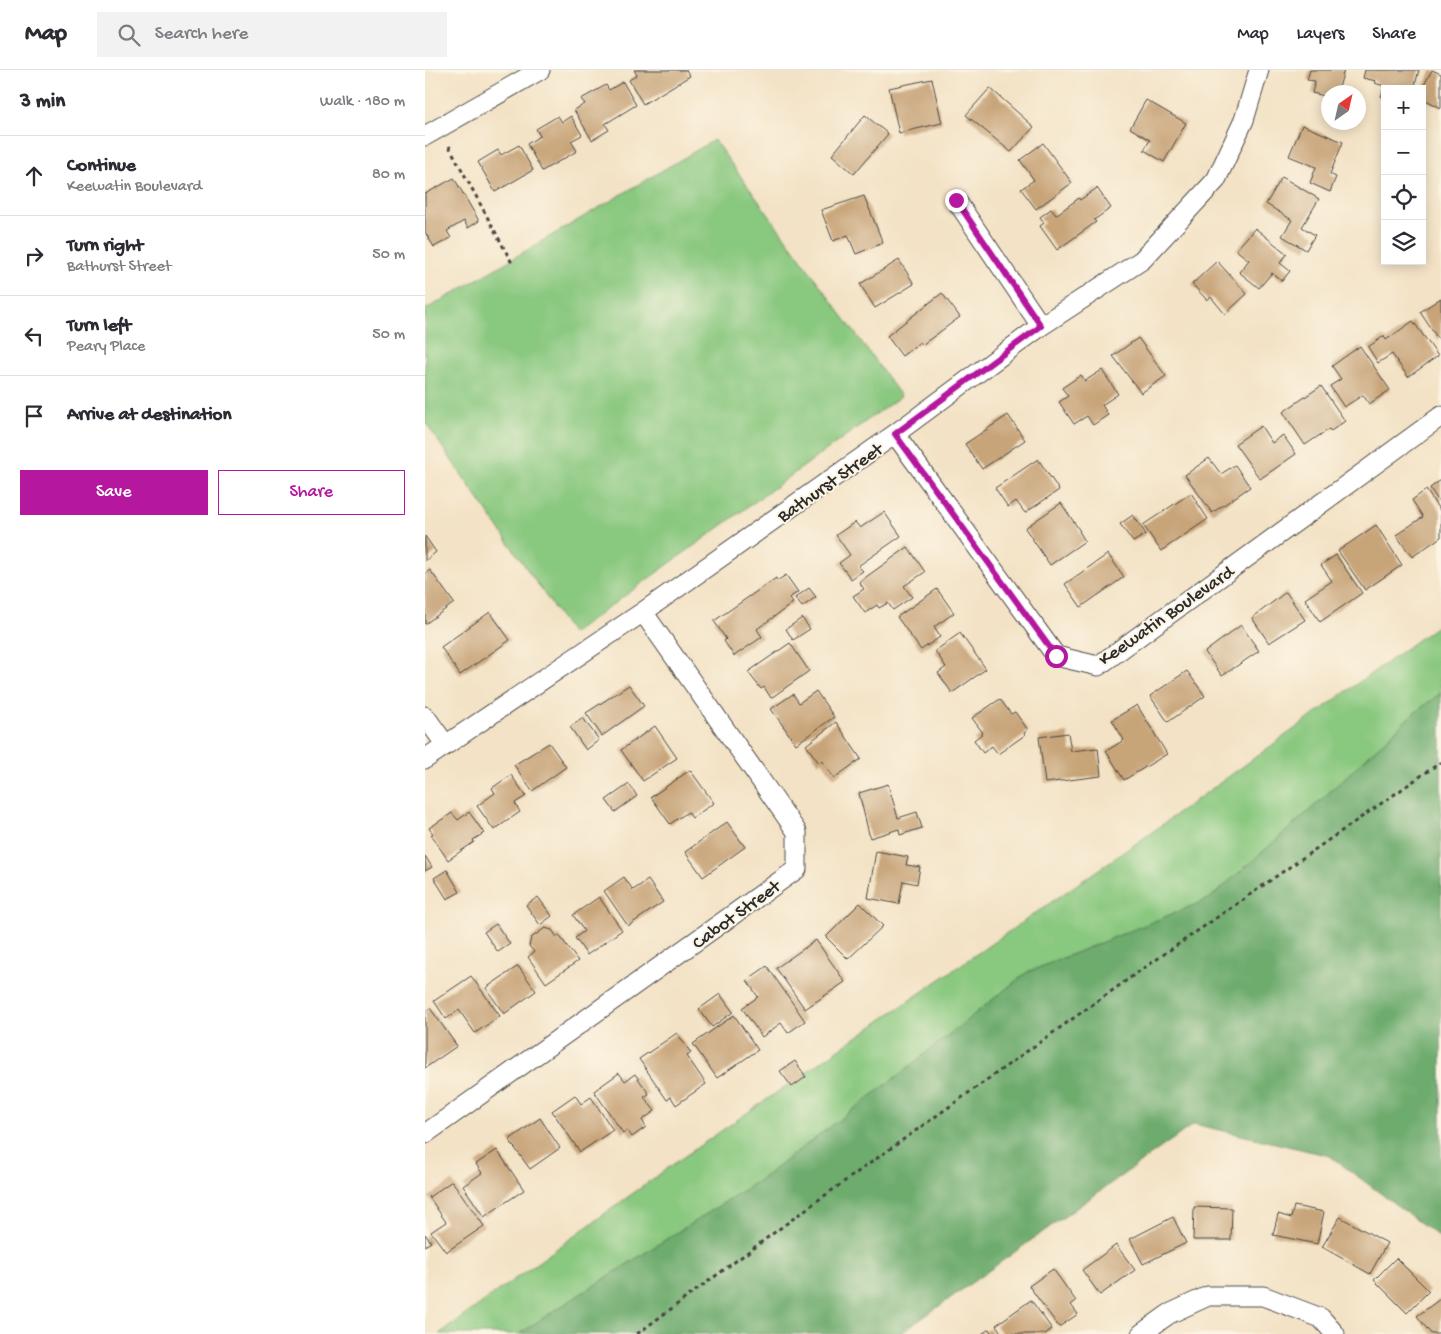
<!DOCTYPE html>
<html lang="en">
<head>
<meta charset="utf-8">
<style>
  :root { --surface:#fff; --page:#f2f2f3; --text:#2b2b33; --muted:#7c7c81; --line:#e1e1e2; --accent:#b5179e }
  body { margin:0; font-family:"Gochi Hand",sans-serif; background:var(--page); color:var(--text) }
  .controls { position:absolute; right:15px; top:15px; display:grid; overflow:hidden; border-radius:0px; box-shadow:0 2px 12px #0003 }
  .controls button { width:45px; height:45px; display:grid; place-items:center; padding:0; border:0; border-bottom:1px solid var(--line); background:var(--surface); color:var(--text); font:25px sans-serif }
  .compass { position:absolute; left:896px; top:15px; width:45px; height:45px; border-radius:50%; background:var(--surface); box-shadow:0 2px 12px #0003; rotate:34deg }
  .stop { position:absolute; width:15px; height:15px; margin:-11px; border:4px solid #b5179e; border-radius:50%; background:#fff }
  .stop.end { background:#b5179e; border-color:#fff; box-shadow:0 1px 5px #0008 }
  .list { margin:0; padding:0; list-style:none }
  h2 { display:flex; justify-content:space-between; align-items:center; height:65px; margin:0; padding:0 20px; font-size:21px }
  h2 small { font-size:16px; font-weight:400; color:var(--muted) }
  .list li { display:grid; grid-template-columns:32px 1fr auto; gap:15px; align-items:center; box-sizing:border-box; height:80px; padding:0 20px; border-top:1px solid var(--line) }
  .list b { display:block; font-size:19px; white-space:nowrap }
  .list p { margin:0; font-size:16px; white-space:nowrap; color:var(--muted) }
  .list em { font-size:16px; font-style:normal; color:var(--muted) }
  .actions { display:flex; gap:10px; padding:15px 20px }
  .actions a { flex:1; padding:11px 0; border:1px solid var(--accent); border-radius:0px; text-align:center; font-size:18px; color:var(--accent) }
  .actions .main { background:var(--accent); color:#fff }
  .icon { flex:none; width:28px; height:28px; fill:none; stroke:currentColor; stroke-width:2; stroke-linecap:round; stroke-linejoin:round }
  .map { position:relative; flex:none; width:1016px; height:1264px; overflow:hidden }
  header { display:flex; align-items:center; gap:30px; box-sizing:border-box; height:70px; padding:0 25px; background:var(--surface); border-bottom:1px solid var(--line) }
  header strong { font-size:24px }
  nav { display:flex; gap:28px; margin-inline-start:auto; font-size:18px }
  .search { width:350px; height:45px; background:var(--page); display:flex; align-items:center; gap:12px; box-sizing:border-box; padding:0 18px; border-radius:0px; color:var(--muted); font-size:19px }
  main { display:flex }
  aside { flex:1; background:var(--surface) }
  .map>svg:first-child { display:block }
</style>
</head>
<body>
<header>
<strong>Map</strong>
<div class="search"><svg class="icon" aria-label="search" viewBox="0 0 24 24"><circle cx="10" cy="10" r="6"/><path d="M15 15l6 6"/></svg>Search here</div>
<nav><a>Map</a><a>Layers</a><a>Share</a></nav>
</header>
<main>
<aside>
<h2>3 min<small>Walk · 180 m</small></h2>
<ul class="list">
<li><svg class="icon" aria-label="ahead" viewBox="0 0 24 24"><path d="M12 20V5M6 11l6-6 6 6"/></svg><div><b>Continue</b><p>Keewatin Boulevard</p></div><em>80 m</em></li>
<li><svg class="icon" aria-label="right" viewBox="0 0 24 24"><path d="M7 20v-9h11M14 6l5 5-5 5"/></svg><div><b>Turn right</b><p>Bathurst Street</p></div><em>50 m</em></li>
<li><svg class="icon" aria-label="left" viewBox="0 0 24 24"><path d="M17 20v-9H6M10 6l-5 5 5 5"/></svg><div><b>Turn left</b><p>Peary Place</p></div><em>50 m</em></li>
<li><svg class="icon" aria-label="arrive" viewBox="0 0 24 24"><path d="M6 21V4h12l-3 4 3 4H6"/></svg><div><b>Arrive at destination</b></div></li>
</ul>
<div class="actions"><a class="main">Save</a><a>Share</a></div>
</aside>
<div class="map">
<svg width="1016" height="1264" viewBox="0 0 1016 1264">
  <rect width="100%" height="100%" fill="#fcf5e5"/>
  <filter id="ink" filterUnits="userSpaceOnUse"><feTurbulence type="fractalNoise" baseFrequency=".02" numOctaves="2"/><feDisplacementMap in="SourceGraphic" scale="10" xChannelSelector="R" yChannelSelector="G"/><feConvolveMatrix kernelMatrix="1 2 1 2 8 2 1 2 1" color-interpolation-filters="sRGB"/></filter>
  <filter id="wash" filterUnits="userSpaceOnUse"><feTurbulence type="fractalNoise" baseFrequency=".0096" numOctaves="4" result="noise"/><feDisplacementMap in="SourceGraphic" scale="20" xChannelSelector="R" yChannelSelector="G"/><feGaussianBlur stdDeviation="1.12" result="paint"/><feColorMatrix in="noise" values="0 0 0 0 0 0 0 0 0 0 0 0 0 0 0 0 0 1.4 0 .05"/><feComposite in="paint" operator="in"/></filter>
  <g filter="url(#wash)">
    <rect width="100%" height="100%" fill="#f3e2c5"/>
    <!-- green -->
    <path fill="#89c87f" stroke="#5a7a55" d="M289,70L476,326L147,564L0,352V240Z
      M1016,553V623L988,644L882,743L784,829L601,903L466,1011L336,1109L118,1248L95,1264H14L247,1095L716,770Z"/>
    <!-- forest -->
    <path fill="#6eac6e" stroke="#4c6c4c" d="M1016,623V1168L905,1086L769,1054L475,1264H95L118,1248L336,1109L466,1011L601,903L784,829L882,743L988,644Z"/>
    <g id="blocks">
      <!-- building -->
      <path fill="#c8a479" d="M209,0H261L265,6L218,34L204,10L212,5Z
        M885,0H919L914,18L911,17L910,22H904V27L887,23L890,11L882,10Z
        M940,0H994L989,19H960V28L956,27L959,16L950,13L951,11L938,8Z
        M1007,0L1016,4V38L997,28V19Z
        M507,9L517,53L474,63L464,18Z
        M198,12L211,35L180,54L184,60L167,70L149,40L160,34L156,29L181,15L184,20Z
        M565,18L609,57L586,82L541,45Z
        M721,30L761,53L739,92L719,80L725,70L705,58Z
        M440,45L463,64L429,104L407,85Z
        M133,46L137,52L146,46L157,65L146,71L152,81L117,101L102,74L115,66L111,59Z
        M877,55L918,72L905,104L911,107L905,122L885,113L891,97L864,86Z
        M618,73L647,113L611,139L596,119L609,110L595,90Z
        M94,75L108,100L70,122L53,92L73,80L76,85Z
        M857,107L894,129L877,157L890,165L881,180L857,166L867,150L841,134Z
        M29,108L54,151L43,158L39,151L22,161L26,168L9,177L0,162V124Z
        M672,118L686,138L669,150L671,152L632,180L615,156L619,153L615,147L626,139L631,145L654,128L655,130Z
        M439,126L458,173L431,184L423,165L408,171L396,140Z
        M830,158L862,184L855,193L865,201L857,211L847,203L834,218L814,202L824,190L811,180Z
        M474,190L489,214L450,238L435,214Z
        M792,191L822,224L800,244L786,227L782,230L767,214Z
        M517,223L535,247L497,275L495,272L477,286L462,266Z
        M1016,228V267L1013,269L995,242Z
        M988,251L1013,286L983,307L967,284L953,293L943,277L959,266L961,270Z
        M713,268L741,306L716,323L688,286Z
        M935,276L965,320L944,334L938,325L919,337L905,316L916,309L907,296Z
        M677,300L693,324L677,335L683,345L668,355L662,346L649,354L634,332L643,326L637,318L656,305L660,311Z
        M896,316L920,351L906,361L904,359L880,375L858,342Z
        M583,345L600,370L557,399L540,374Z
        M836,356L847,373L858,365L871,384L835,409L810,374Z
        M784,388L796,404L810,395L825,417L787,443L760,405Z
        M613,389L634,420L600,443L591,431L583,437L570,418Z
        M1016,410V435L1005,418Z
        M1001,420L1016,442V467L987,487L971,465L998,447L987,430Z
        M766,423L783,449L736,481L718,455Z
        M636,433L655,461H654L660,471L625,495L600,458Z
        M459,442L476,466L433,496L438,501L426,509L414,493L425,485L411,465L430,452L435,458Z
        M708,445L721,464L708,472L695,454Z
        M951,455L977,495L940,520L913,481Z
        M0,466L11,482L0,491Z
        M483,477L500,502L479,516L487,527L468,540L463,533L454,538L452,535L440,543L428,526L439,519L434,512Z
        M683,484L699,507L656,537L640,514Z
        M911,485L937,523L895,552L880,529L907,511L896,495Z
        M5,500L29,533L0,554V504Z
        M361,505L373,522L364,528L368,533L332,559L337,567L309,586L299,571L301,569L289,551L351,508L352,511Z
        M384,518L391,527L377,537L370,528Z
        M512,519L529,543L509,557L515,567L496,580L472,547Z
        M861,522L880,550L844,573L827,548Z
        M65,542L85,570L35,605L16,577Z
        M377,548L385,559L368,570L361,559Z
        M816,555L834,581L797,606L780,582Z
        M535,563L561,599L527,623L513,603L521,597L510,581Z
        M365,573L384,601L346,628L339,617L336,619L323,602Z
        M762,601L780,626L743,652L725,626Z
        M204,615L219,636L177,666L161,643Z
        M391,621L409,647L371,674L346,639L368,624L374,633Z
        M575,629L586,644L590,642L603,660L599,663L600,665L573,684L567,676L558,683L549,670L558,663L547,648Z
        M712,635L742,684L699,710L681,681L699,670L687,650Z
        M158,648L174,670L161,680L145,657Z
        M411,652L436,689L409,708L397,691L394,693L381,675Z
        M230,656L252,688L218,711L196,680Z
        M643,663L646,681L673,678L676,706L620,713L614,667Z
        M124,673L141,697L107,721L89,695Z
        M265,700L289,733L267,748L263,742L245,754L226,727Z
        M86,705L101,726L90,733L95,742L69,760L52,736L70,723L67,718Z
        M204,714L212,726L190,742L181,730Z
        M463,714L473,748L492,742L497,758L475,765L474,759L445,768L434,723Z
        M44,742L59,763L48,770L49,772L23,790L6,765L8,764L4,758L27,743L33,750Z
        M302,752L320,777L278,807L260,782Z
        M451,781L483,787L481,795L495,797L492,814L478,811L474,834L443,828Z
        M0,786L7,797L0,801Z
        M22,800L35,822L22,829L9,808Z
        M199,807L208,820L223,810L238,832L203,856L179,821Z
        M113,827L127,846L115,855L101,835Z
        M174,827L197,860L162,885L150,868L159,861L148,845Z
        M435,833L458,856L423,889L401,867Z
        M71,854L85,874L73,882L59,862Z
        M120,858L127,860L132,867L134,865L153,891L121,913L103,887L109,882L104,876L106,868Z
        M391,870L420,912L380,939L351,898Z
        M93,896L111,921L79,944L61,918Z
        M342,896L380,951L363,963L356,953L337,967L317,938L333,927L322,910Z
        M46,906L75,946L50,963L34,940L21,949L9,931Z
        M295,924L308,942L287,957L274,939Z
        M5,938L32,976L0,998V942Z
        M309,945L333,980L292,1008L268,974Z
        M252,963L266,983L262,986L281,1014L251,1035L246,1027L242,1030L214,989Z
        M370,991L381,1007L367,1017L355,1001Z
        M194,1003L200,1011L210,1004L224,1024L219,1027L230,1041L217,1050L221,1057L207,1067L202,1060L198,1063L169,1021Z
        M150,1025L156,1034L166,1027L188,1060L155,1082L127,1041Z
        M115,1048L135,1078L105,1099L84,1070Z
        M72,1080L99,1120L59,1147L38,1116L57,1103L51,1094Z
        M27,1111L59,1156L21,1182L6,1162L21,1152L4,1127Z
        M869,1136L899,1142L892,1174L848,1165L853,1144L866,1148Z
        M769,1137L807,1138L806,1170H768Z
        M748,1147L761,1173L718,1194L705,1169Z
        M915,1147L962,1173L945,1204L897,1177Z
        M0,1164L6,1172L0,1176Z
        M691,1175L710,1200L675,1225L657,1200Z
        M971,1188L1004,1221L982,1243L949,1210Z
        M628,1199L651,1231L646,1235L653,1244L634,1257L604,1216Z
        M1015,1229L1016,1231V1264H1006L992,1246Z
        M606,1230L627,1259L620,1264H577L571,1255Z
        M564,1259L567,1264H557Z"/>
    </g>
  </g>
  <g filter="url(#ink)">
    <use href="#blocks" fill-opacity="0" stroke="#494642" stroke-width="1"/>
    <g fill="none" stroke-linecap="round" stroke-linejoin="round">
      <!-- street casing -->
      <g stroke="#494642" stroke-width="21">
        <path id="street" d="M0,66L115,0
          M531,130L616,256
          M470,364L631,586L673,596L1016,346
          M0,646L20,674
          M0,689L218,542L470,364L616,256L717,190L791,110L819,50L834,0
          M0,1064L372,799V762L218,542
          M716,1264L744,1244L783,1226H838L896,1248L910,1264"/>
      </g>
      <!-- path -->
      <path stroke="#494642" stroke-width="3" stroke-dasharray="4 4" stroke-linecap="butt" d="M24,76L87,193
        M212,1264L392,1131L709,905L1016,692"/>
      <!-- street -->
      <use href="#street" stroke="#fff" stroke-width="19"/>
    </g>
  </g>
  <g fill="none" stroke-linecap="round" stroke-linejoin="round" filter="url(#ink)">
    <!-- route -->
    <path stroke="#b5179e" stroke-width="6" d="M531,130L616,256L470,364L631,586"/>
  </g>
  <g text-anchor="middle" stroke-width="4" stroke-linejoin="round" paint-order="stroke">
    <!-- street labels -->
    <g font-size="19" fill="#2b2b2b" stroke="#fcf5e5">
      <text transform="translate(404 411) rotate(-35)" y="7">Bathurst Street</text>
      <text transform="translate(740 544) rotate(-35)" y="7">Keewatin Boulevard</text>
      <text transform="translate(310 843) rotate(-36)" y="7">Cabot Street</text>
    </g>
  </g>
</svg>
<div class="controls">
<button>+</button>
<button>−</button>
<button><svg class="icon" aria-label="locate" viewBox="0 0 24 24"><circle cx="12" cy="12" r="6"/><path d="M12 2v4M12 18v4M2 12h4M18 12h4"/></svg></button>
<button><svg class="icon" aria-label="layers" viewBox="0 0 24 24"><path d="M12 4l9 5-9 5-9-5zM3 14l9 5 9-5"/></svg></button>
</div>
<svg class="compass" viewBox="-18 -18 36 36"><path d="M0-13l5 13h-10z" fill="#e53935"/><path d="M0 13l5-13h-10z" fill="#7c7c81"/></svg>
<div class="stop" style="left:631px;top:586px"></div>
<div class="stop end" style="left:531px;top:130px"></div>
</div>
</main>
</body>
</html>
